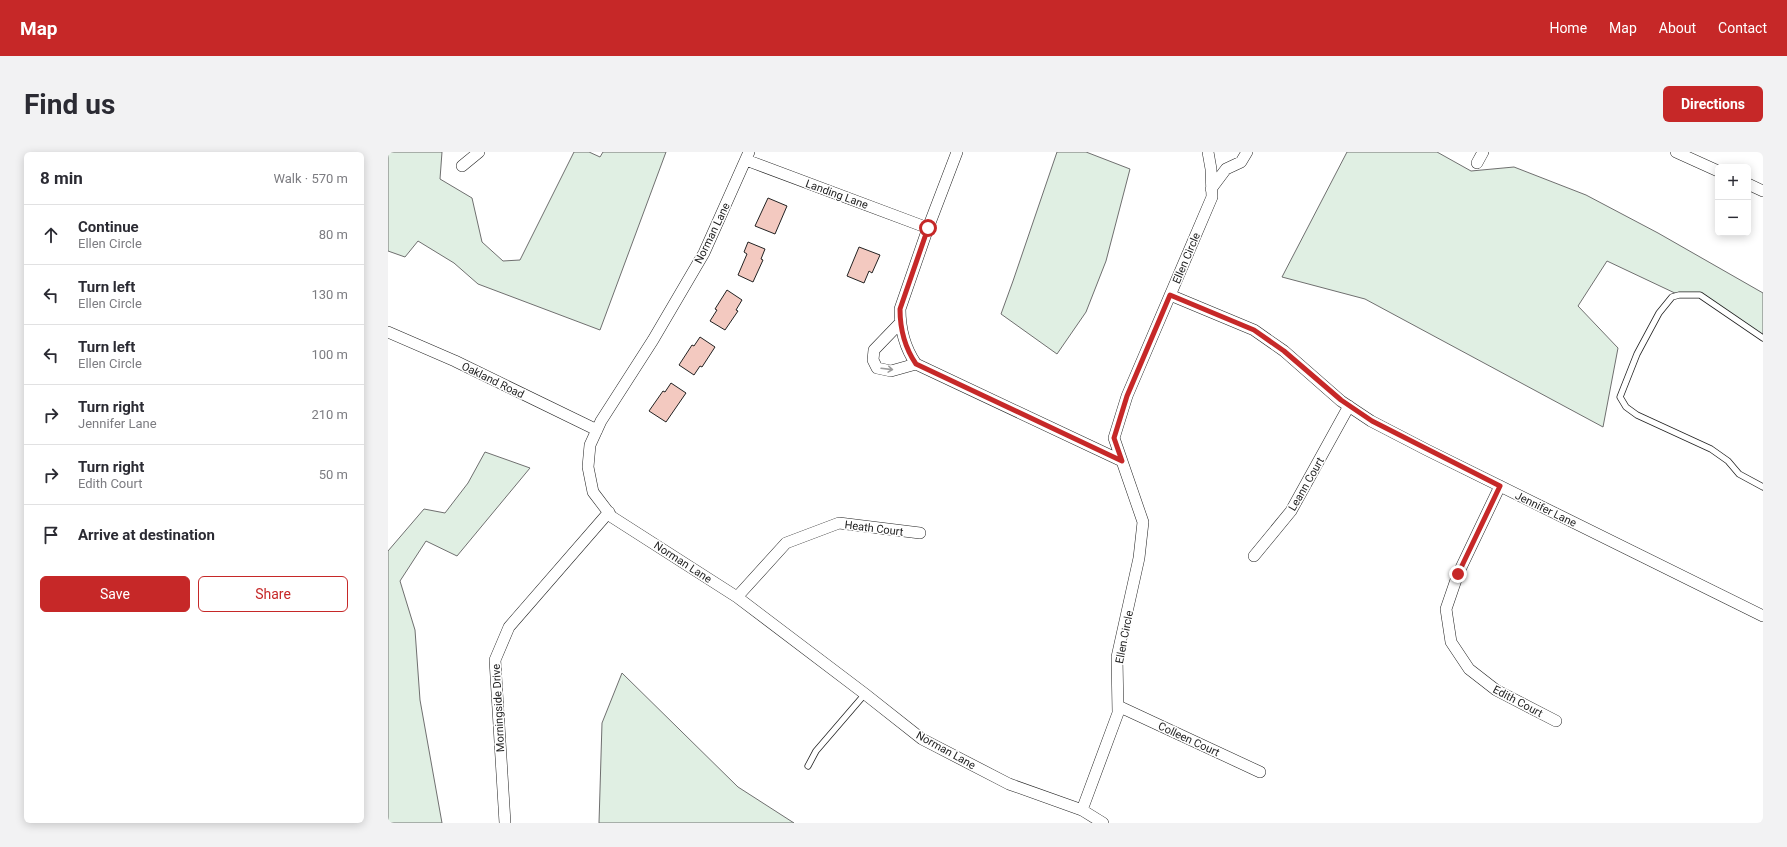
<!DOCTYPE html>
<html lang="en">
<head>
<meta charset="utf-8">
<style>
  :root { --surface:#fff; --page:#f2f2f3; --text:#2b2b33; --muted:#7c7c81; --line:#e1e1e2; --accent:#c62828 }
  body { margin:0; font-family:Roboto,sans-serif; background:var(--page); color:var(--text) }
  .controls { position:absolute; right:12px; top:12px; display:grid; overflow:hidden; border-radius:6px; box-shadow:0 2px 10px #0003 }
  .controls button { width:36px; height:36px; display:grid; place-items:center; padding:0; border:0; border-bottom:1px solid var(--line); background:var(--surface); color:var(--text); font:20px sans-serif }
  .stop { position:absolute; width:12px; height:12px; margin:-9px; border:3px solid #c62828; border-radius:50%; background:#fff }
  .stop.end { background:#c62828; border-color:#fff; box-shadow:0 1px 4px #0008 }
  .list { margin:0; padding:0; list-style:none }
  h2 { display:flex; justify-content:space-between; align-items:center; height:52px; margin:0; padding:0 16px; font-size:17px }
  h2 small { font-size:13px; font-weight:400; color:var(--muted) }
  .list li { display:grid; grid-template-columns:26px 1fr auto; gap:12px; align-items:center; box-sizing:border-box; height:60px; padding:0 16px; border-top:1px solid var(--line) }
  .list b { display:block; font-size:15px; white-space:nowrap }
  .list p { margin:0; font-size:13px; white-space:nowrap; color:var(--muted) }
  .list em { font-size:13px; font-style:normal; color:var(--muted) }
  .actions { display:flex; gap:8px; padding:12px 16px }
  .actions a { flex:1; padding:9px 0; border:1px solid var(--accent); border-radius:6px; text-align:center; font-size:14px; color:var(--accent) }
  .actions .main { background:var(--accent); color:#fff }
  .icon { flex:none; width:22px; height:22px; fill:none; stroke:currentColor; stroke-width:2; stroke-linecap:round; stroke-linejoin:round }
  .map { position:relative; flex:none; width:1375px; height:671px; overflow:hidden; border-radius:6px }
  header { display:flex; align-items:center; gap:24px; box-sizing:border-box; height:56px; padding:0 20px; background:var(--accent); color:#fff }
  header strong { font-size:19px }
  nav { display:flex; gap:22px; margin-inline-start:auto; font-size:14px }
  .intro { display:flex; align-items:center; justify-content:space-between; box-sizing:border-box; height:96px; padding:0 24px }
  h1 { margin:0; font-size:28px }
  .button { padding:10px 18px; border-radius:6px; background:var(--accent); color:#fff; font-size:14px; font-weight:700 }
  main { display:flex; gap:24px; padding:0 24px }
  aside { flex:1; background:var(--surface); border-radius:6px; box-shadow:0 2px 10px #0003 }
  .map>svg:first-child { display:block }
</style>
</head>
<body>
<header>
<strong>Map</strong>
<nav><a>Home</a><a>Map</a><a>About</a><a>Contact</a></nav>
</header>
<div class="intro"><h1>Find us</h1><a class="button">Directions</a></div>
<main>
<aside>
<h2>8 min<small>Walk · 570 m</small></h2>
<ul class="list">
<li><svg class="icon" aria-label="ahead" viewBox="0 0 24 24"><path d="M12 20V5M6 11l6-6 6 6"/></svg><div><b>Continue</b><p>Ellen Circle</p></div><em>80 m</em></li>
<li><svg class="icon" aria-label="left" viewBox="0 0 24 24"><path d="M17 20v-9H6M10 6l-5 5 5 5"/></svg><div><b>Turn left</b><p>Ellen Circle</p></div><em>130 m</em></li>
<li><svg class="icon" aria-label="left" viewBox="0 0 24 24"><path d="M17 20v-9H6M10 6l-5 5 5 5"/></svg><div><b>Turn left</b><p>Ellen Circle</p></div><em>100 m</em></li>
<li><svg class="icon" aria-label="right" viewBox="0 0 24 24"><path d="M7 20v-9h11M14 6l5 5-5 5"/></svg><div><b>Turn right</b><p>Jennifer Lane</p></div><em>210 m</em></li>
<li><svg class="icon" aria-label="right" viewBox="0 0 24 24"><path d="M7 20v-9h11M14 6l5 5-5 5"/></svg><div><b>Turn right</b><p>Edith Court</p></div><em>50 m</em></li>
<li><svg class="icon" aria-label="arrive" viewBox="0 0 24 24"><path d="M6 21V4h12l-3 4 3 4H6"/></svg><div><b>Arrive at destination</b></div></li>
</ul>
<div class="actions"><a class="main">Save</a><a>Share</a></div>
</aside>
<div class="map">
<svg width="1375" height="671" viewBox="0 0 1375 671">
  <rect width="100%" height="100%" fill="#fff"/>
  <!-- green -->
  <path fill="#e0efe3" stroke="#6f6f6f" d="M0,0H54L52,27L84,46L94,90L115,109L132,108L186,0H201L212,5L215,0H278L212,178L90,132L66,111L30,89L17,105L0,99Z
    M669,0H698L742,17L718,109L698,160L669,202L613,162L625,129Z
    M959,0H1049L1083,19L1126,15L1198,43L1270,81L1375,141V186L1312,143H1291L1219,109L1190,154L1230,196L1215,275L977,147L894,125Z
    M97,300L142,316L69,404L38,389L12,429L27,478L32,548L54,671H0V399L36,357L57,361L80,331Z
    M234,521L350,635L406,671H211L214,571Z"/>
  <!-- building -->
  <path fill="#f3c9c0" stroke="#222" d="M380,46L399,54L387,82L367,74Z
    M360,90L377,97L373,107L375,108L365,130L350,123L359,102L356,100Z
    M471,95L492,103L484,121L481,119L476,131L459,124Z
    M339,138L354,148L348,158L350,159L337,178L322,169L329,158L327,157Z
    M312,185L327,195L314,215L312,214L306,223L291,213L304,193L306,194Z
    M283,231L298,241L278,270L261,259L275,239L277,240Z"/>
  <g fill="none" stroke-linecap="round" stroke-linejoin="round">
    <!-- lane casing -->
    <g stroke="#222" stroke-width="7">
      <path id="lane" d="M1375,186L1312,143H1291L1284,145L1271,161L1249,202L1232,245L1238,255L1249,263L1323,297L1340,309L1351,322L1375,335
        M420,614L428,599L477,542"/>
    </g>
    <!-- street casing -->
    <g stroke="#222" stroke-width="12">
      <path id="street" d="M361,0L316,101L265,188L213,269L202,293L200,315L205,340L224,365L349,445L477,542L534,587L621,632L694,658L715,671
        M569,0L540,76L512,157C512,177 517,196 528,212L734,309
        M1288,0L1330,19
        M358,8L540,76
        M1089,11L1095,0
        M74,14L91,0
        M1360,32L1375,39
        M823,37L838,17L853,10L859,0
        M782,143L866,178L896,199L953,249L983,269L1039,298L1375,464
        M512,171L486,198L485,208L489,216L503,219L528,212
        M0,180L67,209L209,278
        M1112,334L1070,422L1058,457L1063,490L1081,517L1108,538L1168,569
        M866,404L903,359L961,254
        M349,445L398,391L451,371L532,381
        M730,554L872,620
        M694,658L730,561L729,505L751,406L755,370L726,286L739,244L824,45L823,17L820,0
        M117,671L107,508L121,475L221,360"/>
    </g>
    <!-- lane -->
    <use href="#lane" stroke="#fff" stroke-width="5.5"/>
    <!-- street -->
    <use href="#street" stroke="#fff" stroke-width="11"/>
  </g>
  <!-- one-way arrows -->
  <defs><path id="oneway-shaft" d="M-6 0H5M1.5-3L5.5 0L1.5 3" fill="none" stroke-width="1.6" stroke-linecap="round" stroke-linejoin="round"/></defs>
  <use stroke="#9c9c9c" href="#oneway-shaft" transform="translate(499 217) rotate(7)"/>
  <g fill="none" stroke-linecap="round" stroke-linejoin="round">
    <!-- route -->
    <path stroke="#c62828" stroke-width="5" d="M540,76L512,157C512,177 517,196 528,212L734,309L726,286L739,244L782,143L866,178L896,199L953,248L984,269L1112,334L1070,422"/>
  </g>
  <g text-anchor="middle" stroke-width="3" stroke-linejoin="round" paint-order="stroke">
    <!-- street labels -->
    <g font-size="11" fill="#222" stroke="#fff">
      <text transform="translate(449 42) rotate(20)" y="4">Landing Lane</text>
      <text transform="translate(324 81) rotate(-64)" y="4">Norman Lane</text>
      <text transform="translate(798 106) rotate(-67)" y="4">Ellen Circle</text>
      <text transform="translate(105 228) rotate(26)" y="4">Oakland Road</text>
      <text transform="translate(918 332) rotate(-60)" y="4">Leann Court</text>
      <text transform="translate(1158 357) rotate(26)" y="4">Jennifer Lane</text>
      <text transform="translate(486 376) rotate(7)" y="4">Heath Court</text>
      <text transform="translate(295 410) rotate(33)" y="4">Norman Lane</text>
      <text transform="translate(736 485) rotate(-79)" y="4">Ellen Circle</text>
      <text transform="translate(1130 549) rotate(28)" y="4">Edith Court</text>
      <text transform="translate(110 556) rotate(-93)" y="4">Morningside Drive</text>
      <text transform="translate(801 587) rotate(25)" y="4">Colleen Court</text>
      <text transform="translate(558 598) rotate(29)" y="4">Norman Lane</text>
    </g>
  </g>
</svg>
<div class="controls">
<button>+</button>
<button>−</button>
</div>
<div class="stop" style="left:540px;top:76px"></div>
<div class="stop end" style="left:1070px;top:422px"></div>
</div>
</main>
</body>
</html>
